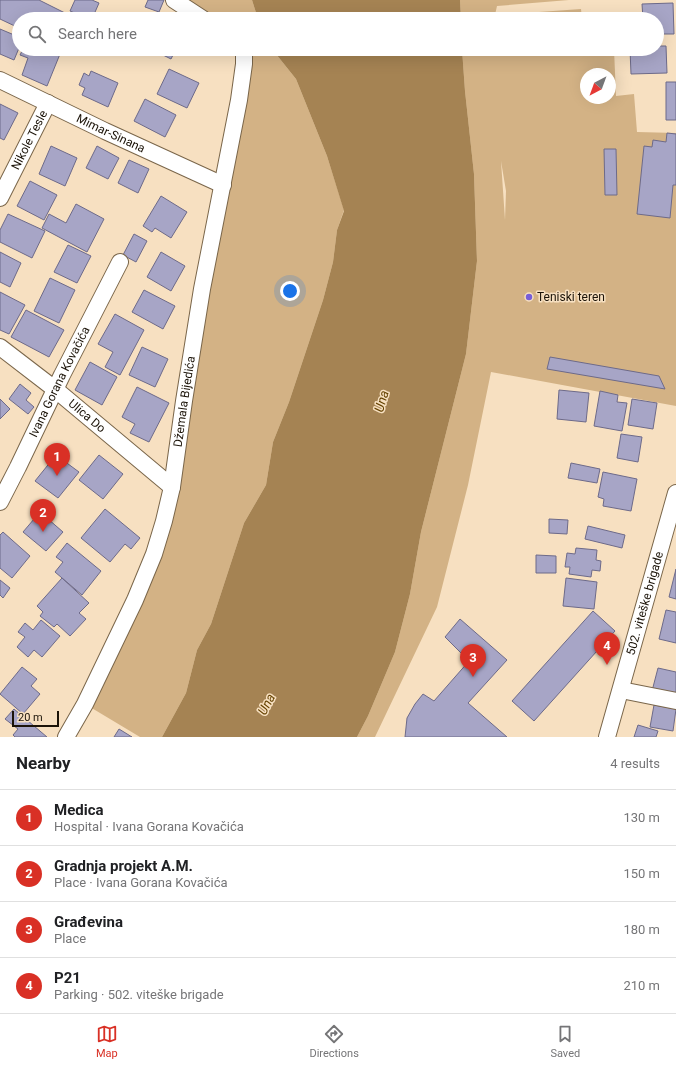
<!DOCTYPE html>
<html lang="en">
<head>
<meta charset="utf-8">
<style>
  :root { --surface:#fff; --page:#f6f6f6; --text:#202124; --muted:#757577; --line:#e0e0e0; --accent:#d93025 }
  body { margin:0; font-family:Roboto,sans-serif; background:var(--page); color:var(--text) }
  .compass { position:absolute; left:580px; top:68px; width:36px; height:36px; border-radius:50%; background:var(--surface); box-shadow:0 4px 16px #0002; rotate:221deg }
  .scale { position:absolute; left:12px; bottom:10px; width:47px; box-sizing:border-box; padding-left:4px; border:2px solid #1b1308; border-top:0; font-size:11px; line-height:14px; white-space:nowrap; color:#1b1308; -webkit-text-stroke:3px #f7e0c1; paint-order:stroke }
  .you { position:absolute; left:290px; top:291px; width:14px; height:14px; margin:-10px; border:3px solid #fff; border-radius:50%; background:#1a73e8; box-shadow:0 0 0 6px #1a73e833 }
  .badge { display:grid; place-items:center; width:26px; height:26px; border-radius:50%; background:var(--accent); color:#fff; font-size:13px; font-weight:700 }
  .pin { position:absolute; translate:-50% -33px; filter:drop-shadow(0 1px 2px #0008) }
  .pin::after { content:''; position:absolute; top:21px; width:14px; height:12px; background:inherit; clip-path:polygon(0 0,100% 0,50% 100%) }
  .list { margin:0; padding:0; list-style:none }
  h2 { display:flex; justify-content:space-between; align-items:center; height:52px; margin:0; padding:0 16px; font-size:17px }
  h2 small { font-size:13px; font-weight:400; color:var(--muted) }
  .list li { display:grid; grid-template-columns:26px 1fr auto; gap:12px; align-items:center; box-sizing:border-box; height:56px; padding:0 16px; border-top:1px solid var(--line) }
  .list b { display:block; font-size:15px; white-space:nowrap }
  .list p { margin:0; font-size:13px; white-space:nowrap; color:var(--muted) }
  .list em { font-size:13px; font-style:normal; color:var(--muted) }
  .icon { flex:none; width:22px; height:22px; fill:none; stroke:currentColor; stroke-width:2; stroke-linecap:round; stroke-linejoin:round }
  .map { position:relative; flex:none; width:676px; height:737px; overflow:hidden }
  .search { position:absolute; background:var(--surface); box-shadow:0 4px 16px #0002; left:12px; right:12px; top:12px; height:44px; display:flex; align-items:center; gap:10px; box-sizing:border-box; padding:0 14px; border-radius:22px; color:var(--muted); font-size:15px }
  .sheet { height:276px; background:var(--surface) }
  nav { display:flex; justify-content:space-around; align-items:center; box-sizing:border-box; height:56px; border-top:1px solid var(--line); background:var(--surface); font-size:11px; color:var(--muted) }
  nav a { display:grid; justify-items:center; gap:2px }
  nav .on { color:var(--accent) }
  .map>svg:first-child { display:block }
</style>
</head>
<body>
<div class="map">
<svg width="676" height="737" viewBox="0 0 676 737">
  <rect width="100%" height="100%" fill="#f7e0c1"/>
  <!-- green -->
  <path fill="#d3b285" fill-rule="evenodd" d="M185,0H252L258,19H198Z
    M460,0H569L497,6L494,19H461Z
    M581,9L582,19H525V13Z
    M240,49H272L296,79L327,156L344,210L337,230L333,262L323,300L289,402L273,442L266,485L244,523L211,624L197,650L186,693L162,737H140L85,704L154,554Z
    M462,49H486L485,54L535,49H614L616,96L634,94L637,132L676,133V406L491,372L468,485L437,607L375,737H357L368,716L395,652L410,594L421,532L466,354L477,261L474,174L465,91ZM586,74H610V98H586ZM501,161L506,191L505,220Z"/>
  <!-- water -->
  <path fill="#a58353" d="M252,0H460L461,19H258Z
    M272,49H462L465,91L474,174L477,261L466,354L421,532L410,594L395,652L368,716L357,737H162L186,693L197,650L211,624L244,523L266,485L273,442L289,402L323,300L333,262L337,230L344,211L327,156L296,79Z"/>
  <!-- building -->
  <path fill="#a7a5c6" stroke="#6d6a89" d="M0,0H39L73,17L72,19H19V28L0,19Z
    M75,0H92L99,3L92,19H89L70,11Z
    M148,0H164L159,12L145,7Z
    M673,3L674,34H657V19H643L642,4Z
    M0,29L19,37V48L14,60L0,54Z
    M657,46H666L667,73L631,74L630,49H657Z
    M23,49H47L60,54L47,86L22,75L28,58L20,55Z
    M151,49H176L171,59Z
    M169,69L199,83L187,108L157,94Z
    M91,71L118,83L108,107L82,95L85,88L79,85L84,73L89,76Z
    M666,82H676V120H666Z
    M145,99L176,115L165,137L134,121Z
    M0,104L18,113L4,140L0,138Z
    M667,133L676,134V185H673L670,218L637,214L644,146L652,147L653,140L666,142Z
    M51,146L77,158L65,186L39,174Z
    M97,146L119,158L108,179L86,168Z
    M604,149H616L617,195H605Z
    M129,160L149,169L138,193L118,183Z
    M30,181L57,195L44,220L17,206Z
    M161,196L187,212L171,238L155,228L152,232L143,226Z
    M76,204L104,219L87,252L42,228L49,214L66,223Z
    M8,214L45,231L32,258L0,242V230Z
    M134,234L147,241L136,262L123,255Z
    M68,245L91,256L77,283L54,272Z
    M0,252L21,263L10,287L0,282Z
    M161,252L185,266L171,291L147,277Z
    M50,278L75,290L59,323L34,311Z
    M144,290L175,306L163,329L132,312Z
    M0,292L25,305L9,334L0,330Z
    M26,310L64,330L49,357L11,337Z
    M115,314L144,330L120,375L105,367L113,352L98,344Z
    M142,347L168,359L155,387L129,375Z
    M550,357L659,376L665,389L547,369Z
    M90,362L117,377L102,405L75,390Z
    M20,384L31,393L26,400L34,407L28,414L9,399Z
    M137,387L169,403L149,442L130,433L135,424L122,417Z
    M559,390L589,393L586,422L557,419Z
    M600,391L618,395L617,402L627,403L622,431L594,426Z
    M0,399L10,409L0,419Z
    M632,399L657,403L653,429L628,425Z
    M621,434L642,437L638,462L617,458Z
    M56,455L79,472L58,498L35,481Z
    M99,455L123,474L103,499L79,480Z
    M571,463L600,469L597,483L568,478Z
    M603,472L637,479L631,511L603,506L604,499L598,497Z
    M105,509L140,538L131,549L125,544L110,562L81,538Z
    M40,512L63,532L46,551L23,532Z
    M549,519L568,520L567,534L549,533Z
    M588,526L625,535L622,548L585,539Z
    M3,532L30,556L12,578L0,568V535Z
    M67,543L101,571L82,595L55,572L63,562L56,557Z
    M576,548L597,550L596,560L601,561L600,571L592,570L591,577L569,574L570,567H565L567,553L575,554Z
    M536,555L556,556V573H536Z
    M676,569V599L669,597Z
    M62,578L89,603L79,613L86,619L70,636L57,624L54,627L40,616L43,612L37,606Z
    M566,578L597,582L594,609L563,606Z
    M0,580L10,588L3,598L0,595Z
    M666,610L676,612V643L659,639Z
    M593,611L615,631L534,721L512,701Z
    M460,619L507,660L468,703L507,737H405L407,718L415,704L423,694L434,701L469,661L445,637Z
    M41,620L60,636L42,657L34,650L28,657L17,647L25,637L18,632L25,623L33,630Z
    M22,667L37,679L31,686L40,694L23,714L0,694Z
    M658,668L676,672V691L675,697L652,691Z
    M654,705L676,709L673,731L650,727Z
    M14,709L47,737H15L13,735L18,729L5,719Z
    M638,725L658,731L656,737H634Z
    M119,729L132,737H114Z"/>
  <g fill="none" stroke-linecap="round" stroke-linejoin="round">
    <!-- minor casing -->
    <g stroke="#7a664a" stroke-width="18">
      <g id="minor">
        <path d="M174,0L203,19"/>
        <path id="s1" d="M0,80L105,131L223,185"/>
        <path id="s2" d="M0,198L48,103"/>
        <path id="s3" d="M0,347L56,390L172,487"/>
        <path id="s4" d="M0,502L18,467L62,375L120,262"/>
        <path d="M621,690L676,701"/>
        <path id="s5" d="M66,737L85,704L135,600L154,554L164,521L172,487L184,401L202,289L239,100L244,64V51L243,49"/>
        <path id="s6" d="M607,737L676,493"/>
      </g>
    </g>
    <!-- minor -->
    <use href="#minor" stroke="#fff" stroke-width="16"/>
  </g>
  <!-- markers -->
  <circle fill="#775ed8" stroke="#f7e0c1" stroke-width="1.5" cx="529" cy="297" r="4"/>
  <g text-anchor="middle" stroke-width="3" stroke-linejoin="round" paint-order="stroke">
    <!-- street labels -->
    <g font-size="12" fill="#1b1308" stroke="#f7e0c1">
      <text dy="4" stroke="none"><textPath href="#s1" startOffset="123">Mimar-Sinana</textPath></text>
      <text dy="4" stroke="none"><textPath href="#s2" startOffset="65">Nikole Tesle</textPath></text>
      <text dy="4" stroke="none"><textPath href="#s4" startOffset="134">Ivana Gorana Kovačića</textPath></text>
      <text dy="4" stroke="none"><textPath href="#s5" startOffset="359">Džemala Bijedića</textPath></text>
      <text dy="4" stroke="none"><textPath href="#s3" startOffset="111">Ulica Do</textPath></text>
      <text dy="4" stroke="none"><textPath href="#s6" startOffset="139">502. viteške brigade</textPath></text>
    </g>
    <!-- poi labels -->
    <g font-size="12" fill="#1b1308" stroke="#f7e0c1" text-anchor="start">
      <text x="537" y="301">Teniski teren</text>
    </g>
    <!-- water labels -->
    <g font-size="13" font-style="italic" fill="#654201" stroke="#f7e0c1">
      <text transform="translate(381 401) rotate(-74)" y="5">Una</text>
      <text transform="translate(266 704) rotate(-62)" y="5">Una</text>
    </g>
  </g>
</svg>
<svg class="compass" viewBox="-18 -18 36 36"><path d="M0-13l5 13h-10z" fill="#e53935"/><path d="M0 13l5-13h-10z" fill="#757577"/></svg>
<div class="scale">20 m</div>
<div class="you"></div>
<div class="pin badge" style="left:57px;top:476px">1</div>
<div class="pin badge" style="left:43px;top:532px">2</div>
<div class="pin badge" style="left:473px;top:677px">3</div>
<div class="pin badge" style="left:607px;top:665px">4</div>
<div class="search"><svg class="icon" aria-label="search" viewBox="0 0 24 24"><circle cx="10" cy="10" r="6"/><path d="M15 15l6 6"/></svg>Search here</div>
</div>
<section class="sheet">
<h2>Nearby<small>4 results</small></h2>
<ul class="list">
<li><span class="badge">1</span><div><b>Medica</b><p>Hospital · Ivana Gorana Kovačića</p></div><em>130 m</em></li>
<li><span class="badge">2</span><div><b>Gradnja projekt A.M.</b><p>Place · Ivana Gorana Kovačića</p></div><em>150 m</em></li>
<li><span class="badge">3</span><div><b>Građevina</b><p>Place</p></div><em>180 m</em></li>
<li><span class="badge">4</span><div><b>P21</b><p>Parking · 502. viteške brigade</p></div><em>210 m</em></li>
</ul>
</section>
<nav>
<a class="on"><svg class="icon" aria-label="map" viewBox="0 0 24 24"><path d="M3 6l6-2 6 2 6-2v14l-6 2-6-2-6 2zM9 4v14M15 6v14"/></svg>Map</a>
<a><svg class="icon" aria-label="directions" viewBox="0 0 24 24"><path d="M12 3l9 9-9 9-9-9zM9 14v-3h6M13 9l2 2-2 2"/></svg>Directions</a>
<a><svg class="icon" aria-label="saved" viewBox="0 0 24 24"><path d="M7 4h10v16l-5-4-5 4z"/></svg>Saved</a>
</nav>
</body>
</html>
